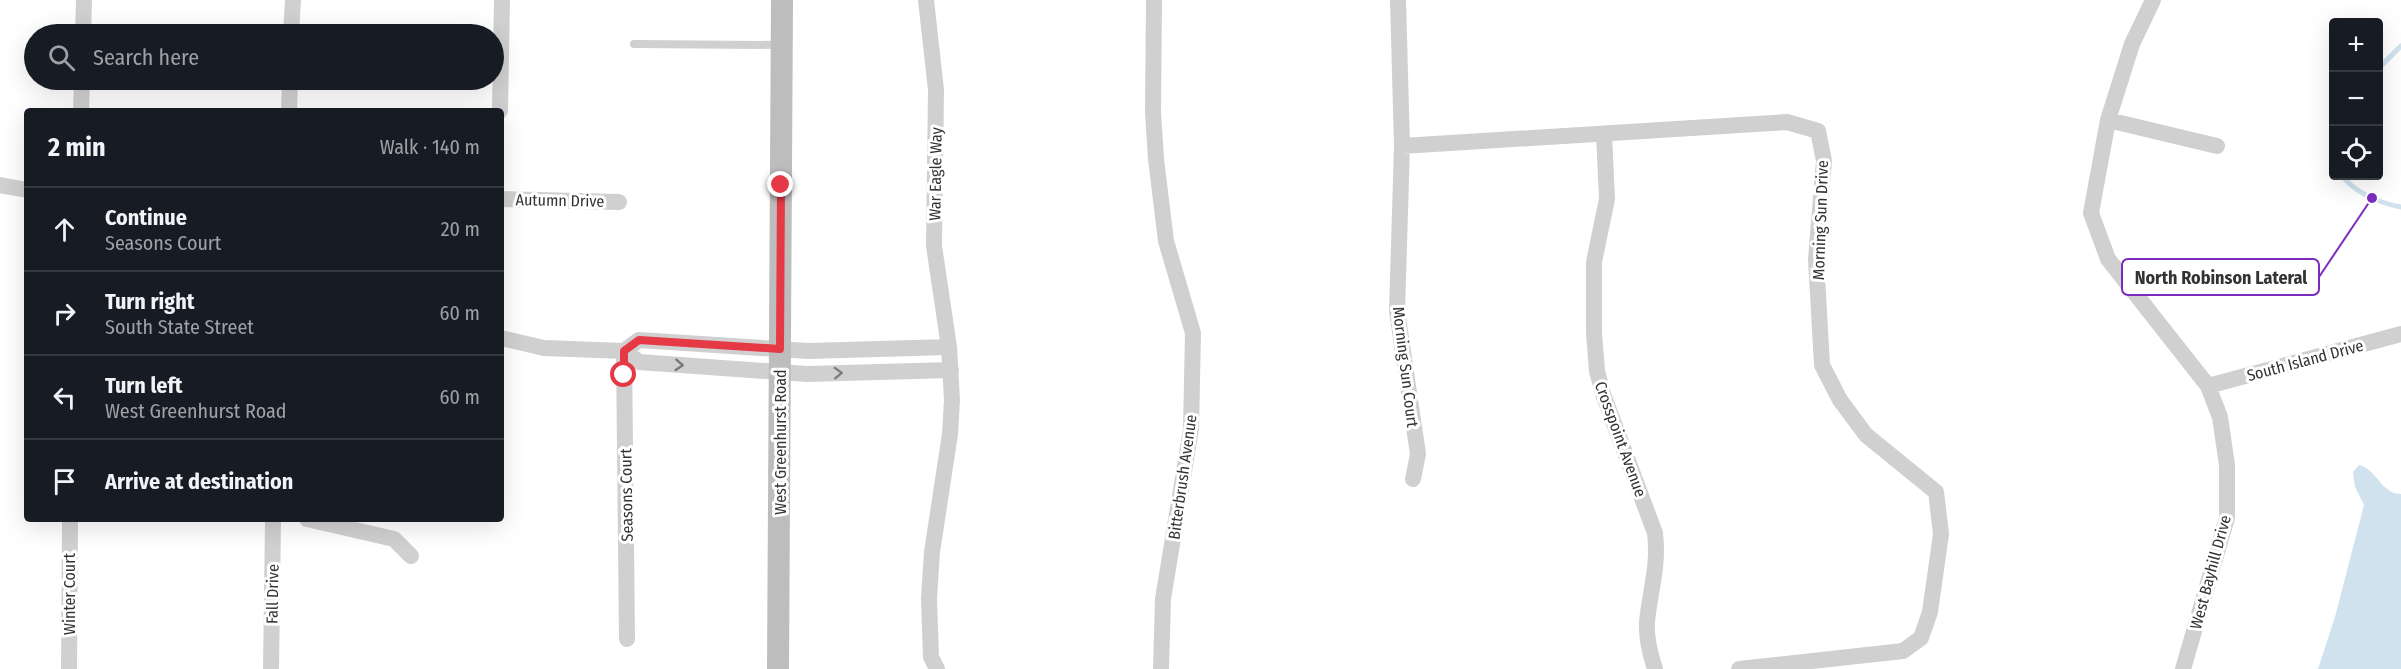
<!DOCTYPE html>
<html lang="en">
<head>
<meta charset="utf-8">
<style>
  :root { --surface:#171b24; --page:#242831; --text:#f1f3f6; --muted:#9ea1a6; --line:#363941 }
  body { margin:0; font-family:"Fira Sans Condensed",sans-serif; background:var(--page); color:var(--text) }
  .controls { position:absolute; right:18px; top:18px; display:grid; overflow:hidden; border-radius:6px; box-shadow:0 6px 24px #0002 }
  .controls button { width:54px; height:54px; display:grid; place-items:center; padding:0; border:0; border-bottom:2px solid var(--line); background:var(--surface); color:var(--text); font:30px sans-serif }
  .stop { position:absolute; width:18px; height:18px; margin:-14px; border:4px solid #e63946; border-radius:50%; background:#fff }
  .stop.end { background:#e63946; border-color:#fff; box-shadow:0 2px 6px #0008 }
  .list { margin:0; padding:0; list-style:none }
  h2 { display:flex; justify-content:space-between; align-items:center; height:78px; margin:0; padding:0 24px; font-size:26px }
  h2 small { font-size:20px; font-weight:400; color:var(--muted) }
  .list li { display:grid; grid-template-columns:39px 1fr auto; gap:18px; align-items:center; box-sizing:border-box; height:84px; padding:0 24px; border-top:2px solid var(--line) }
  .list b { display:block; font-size:22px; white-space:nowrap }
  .list p { margin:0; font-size:20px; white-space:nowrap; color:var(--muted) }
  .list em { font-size:20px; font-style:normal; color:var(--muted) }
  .icon { flex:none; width:33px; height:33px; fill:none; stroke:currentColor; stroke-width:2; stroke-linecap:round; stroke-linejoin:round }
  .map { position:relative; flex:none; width:2401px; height:669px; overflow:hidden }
  .search { position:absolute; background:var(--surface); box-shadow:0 6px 24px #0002; left:24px; top:24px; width:480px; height:66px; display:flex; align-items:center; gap:15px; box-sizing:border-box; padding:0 21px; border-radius:33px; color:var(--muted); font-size:22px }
  .panel { position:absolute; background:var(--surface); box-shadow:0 6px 24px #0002; left:24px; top:108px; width:480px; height:414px; border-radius:6px }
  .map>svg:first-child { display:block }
</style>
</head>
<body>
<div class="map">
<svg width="2401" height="669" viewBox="0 0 2401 669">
  <rect width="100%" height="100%" fill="#fff"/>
  <!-- water -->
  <path fill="#cfe2ee" d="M2359,465C2377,469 2381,494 2401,494V669H2318L2335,617L2364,505L2355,487L2353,472Z"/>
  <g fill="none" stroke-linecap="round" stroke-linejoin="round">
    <!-- stream -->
    <path stroke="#cfe2ee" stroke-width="5" d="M2378,69L2401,46
      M2342,176C2356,193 2379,203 2401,207"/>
    <!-- lane -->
    <path stroke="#d0d0d0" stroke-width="8" d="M634,44L781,45"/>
    <!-- street -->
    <path stroke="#d0d0d0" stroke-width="16" d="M926,0L936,90L934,246L949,347L952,400L950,434L932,552L929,599L931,657L937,669
      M1154,0L1153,112L1156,159L1166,241L1193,333L1191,429L1163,599L1161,669
      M1398,0L1402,146L1787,122L1818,131L1824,161L1816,259L1822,365L1840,400L1866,435L1936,492L1941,534L1930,612L1921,638L1903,651L1739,669
      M2153,0L2132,44L2108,120L2091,213L2108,259L2208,386L2220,417L2227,465V518L2183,669
      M83,34L84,0
      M291,34L293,0
      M81,111L82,80
      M289,111L290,80
      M500,111L502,0
      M2108,120L2217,146
      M1604,134L1607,199L1594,262V333L1597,371L1603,394L1655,533C1659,567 1650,590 1647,622C1646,638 1650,654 1655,669
      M1402,146L1397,311L1418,454L1413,479
      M0,185L27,190
      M501,199L619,202
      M501,338L544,348L624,351L639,362L807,374L951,370
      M624,351L639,340L808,351L949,347
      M624,351L627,639
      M2208,386L2401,334
      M307,519L394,539L411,556
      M69,669L70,519
      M271,669L273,519"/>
    <!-- secondary -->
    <path stroke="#bdbdbd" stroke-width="22" d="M778,669L782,0"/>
  </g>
  <!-- one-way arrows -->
  <defs><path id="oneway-chevron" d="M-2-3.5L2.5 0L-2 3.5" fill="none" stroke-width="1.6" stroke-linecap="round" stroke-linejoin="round" transform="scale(1.5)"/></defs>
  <g stroke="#7a7a7a">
    <use href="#oneway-chevron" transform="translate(679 365) rotate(4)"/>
    <use href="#oneway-chevron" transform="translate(838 373) rotate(-2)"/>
  </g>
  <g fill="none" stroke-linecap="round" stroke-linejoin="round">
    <!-- route -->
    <path stroke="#e63946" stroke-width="8" d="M624,375V351L639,340L780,349L781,185"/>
  </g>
  <g text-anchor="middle" stroke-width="6" stroke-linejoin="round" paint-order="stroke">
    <!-- street labels -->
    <g font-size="16" fill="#333" stroke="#fff">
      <text transform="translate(935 174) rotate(-89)" y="6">War Eagle Way</text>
      <text transform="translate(560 200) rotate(1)" y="6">Autumn Drive</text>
      <text transform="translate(1820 220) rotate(-88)" y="6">Morning Sun Drive</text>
      <text transform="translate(2305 360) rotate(-15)" y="6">South Island Drive</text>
      <text transform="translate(1406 367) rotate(83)" y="6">Morning Sun Court</text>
      <text transform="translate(1621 439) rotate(70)" y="6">Crosspoint Avenue</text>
      <text transform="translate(780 442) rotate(-90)" y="6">West Greenhurst Road</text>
      <text transform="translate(1182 477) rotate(-82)" y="6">Bitterbrush Avenue</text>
      <text transform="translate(626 495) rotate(-91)" y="6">Seasons Court</text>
      <text transform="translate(2210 572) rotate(-75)" y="6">West Bayhill Drive</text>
      <text transform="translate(69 594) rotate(-90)" y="6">Winter Court</text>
      <text transform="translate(272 594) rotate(-89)" y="6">Fall Drive</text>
    </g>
  </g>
  <!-- callouts -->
  <path fill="none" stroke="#7b2cbf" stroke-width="2" d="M2372 198L2319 277"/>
  <circle fill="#7b2cbf" stroke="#fff" stroke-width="2" cx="2372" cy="198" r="6"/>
  <rect fill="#fff" stroke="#7b2cbf" stroke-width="2" x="2122" y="259" width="197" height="36" rx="6"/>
  <g font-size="18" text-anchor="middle" font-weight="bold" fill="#333">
    <text x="2221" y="284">North Robinson Lateral</text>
  </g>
</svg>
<div class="controls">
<button>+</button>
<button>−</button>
<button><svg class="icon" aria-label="locate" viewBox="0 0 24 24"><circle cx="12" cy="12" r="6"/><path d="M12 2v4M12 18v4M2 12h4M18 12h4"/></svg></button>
</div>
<div class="stop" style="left:624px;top:375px"></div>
<div class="stop end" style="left:781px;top:185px"></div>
<div class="search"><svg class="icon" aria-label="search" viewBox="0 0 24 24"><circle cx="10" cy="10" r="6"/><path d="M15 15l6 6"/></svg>Search here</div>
<section class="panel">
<h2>2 min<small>Walk · 140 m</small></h2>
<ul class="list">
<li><svg class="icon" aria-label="ahead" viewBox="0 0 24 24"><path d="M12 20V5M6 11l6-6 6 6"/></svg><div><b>Continue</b><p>Seasons Court</p></div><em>20 m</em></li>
<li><svg class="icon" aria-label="right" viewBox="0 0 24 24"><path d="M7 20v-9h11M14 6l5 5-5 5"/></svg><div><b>Turn right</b><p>South State Street</p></div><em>60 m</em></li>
<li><svg class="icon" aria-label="left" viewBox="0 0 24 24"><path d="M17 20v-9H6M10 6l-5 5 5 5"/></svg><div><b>Turn left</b><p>West Greenhurst Road</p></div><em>60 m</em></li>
<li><svg class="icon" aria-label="arrive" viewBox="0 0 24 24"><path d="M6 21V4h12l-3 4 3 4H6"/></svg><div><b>Arrive at destination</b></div></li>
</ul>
</section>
</div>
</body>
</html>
